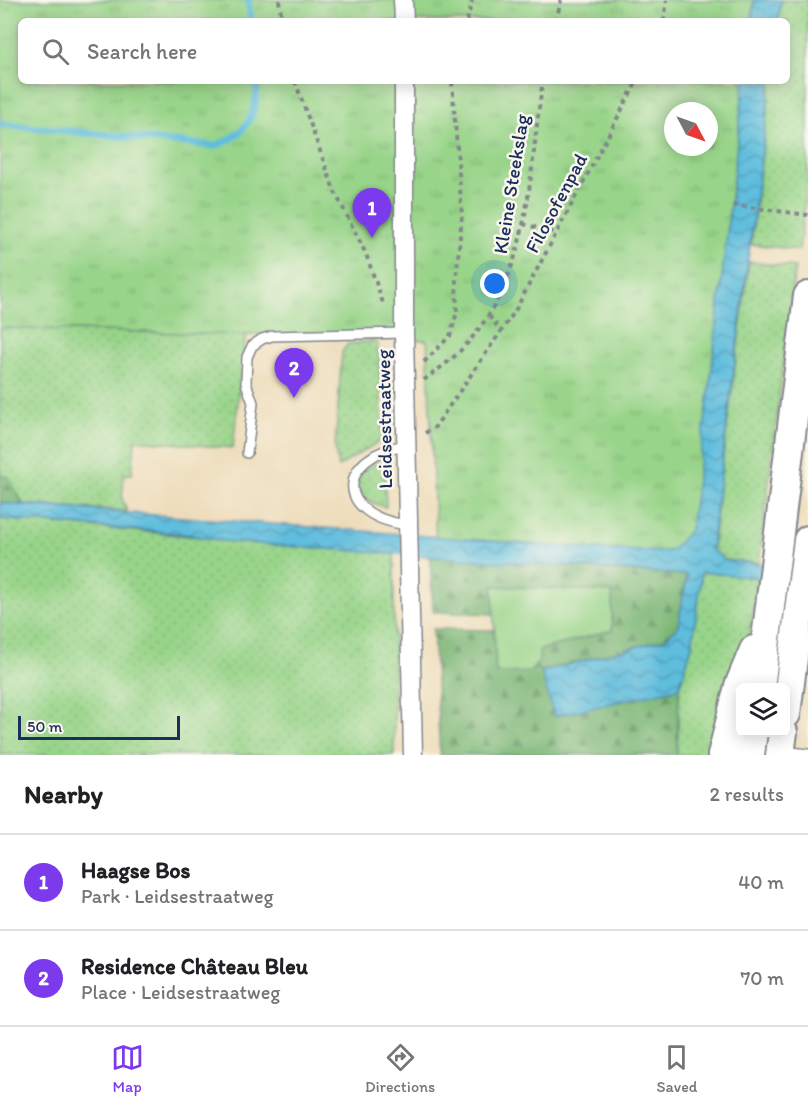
<!DOCTYPE html>
<html lang="en">
<head>
<meta charset="utf-8">
<style>
  :root { --surface:#fff; --page:#f2f2f2; --text:#202124; --muted:#757577; --line:#e0e0e0; --accent:#7c3aed }
  body { margin:0; font-family:Itim,sans-serif; background:var(--page); color:var(--text) }
  .controls { position:absolute; right:18px; bottom:18px; display:grid; overflow:hidden; border-radius:9px; box-shadow:0 3px 15px #0003 }
  .controls button { width:54px; height:54px; display:grid; place-items:center; padding:0; border:0; border-bottom:2px solid var(--line); background:var(--surface); color:var(--text); font:30px sans-serif }
  .compass { position:absolute; left:664px; top:102px; width:54px; height:54px; border-radius:50%; background:var(--surface); box-shadow:0 3px 15px #0003; rotate:131deg }
  .scale { position:absolute; left:18px; bottom:15px; width:162px; box-sizing:border-box; padding-left:6px; border:3px solid #1b2f5e; border-top:0; font-size:16px; line-height:21px; white-space:nowrap; color:#1b2f5e; -webkit-text-stroke:4px #fbf7ec; paint-order:stroke }
  .you { position:absolute; left:495px; top:284px; width:21px; height:21px; margin:-15px; border:4px solid #fff; border-radius:50%; background:#1a73e8; box-shadow:0 0 0 9px #1a73e833 }
  .badge { display:grid; place-items:center; width:39px; height:39px; border-radius:50%; background:var(--accent); color:#fff; font-size:20px; font-weight:700 }
  .pin { position:absolute; translate:-50% -50px; filter:drop-shadow(0 2px 3px #0008) }
  .pin::after { content:''; position:absolute; top:32px; width:21px; height:18px; background:inherit; clip-path:polygon(0 0,100% 0,50% 100%) }
  .list { margin:0; padding:0; list-style:none }
  h2 { display:flex; justify-content:space-between; align-items:center; height:78px; margin:0; padding:0 24px; font-size:26px }
  h2 small { font-size:20px; font-weight:400; color:var(--muted) }
  .list li { display:grid; grid-template-columns:39px 1fr auto; gap:18px; align-items:center; box-sizing:border-box; height:96px; padding:0 24px; border-top:2px solid var(--line) }
  .list b { display:block; font-size:22px; white-space:nowrap }
  .list p { margin:0; font-size:20px; white-space:nowrap; color:var(--muted) }
  .list em { font-size:20px; font-style:normal; color:var(--muted) }
  .icon { flex:none; width:33px; height:33px; fill:none; stroke:currentColor; stroke-width:2; stroke-linecap:round; stroke-linejoin:round }
  .map { position:relative; flex:none; width:808px; height:755px; overflow:hidden }
  .search { position:absolute; background:var(--surface); box-shadow:0 3px 15px #0003; left:18px; right:18px; top:18px; height:66px; display:flex; align-items:center; gap:15px; box-sizing:border-box; padding:0 21px; border-radius:9px; color:var(--muted); font-size:22px }
  .sheet { height:270px; background:var(--surface) }
  nav { display:flex; justify-content:space-around; align-items:center; box-sizing:border-box; height:84px; border-top:2px solid var(--line); background:var(--surface); font-size:16px; color:var(--muted) }
  nav a { display:grid; justify-items:center; gap:3px }
  nav .on { color:var(--accent) }
  .map>svg:first-child { display:block }
</style>
</head>
<body>
<div class="map">
<svg width="808" height="755" viewBox="0 0 808 755">
  <defs>
    <pattern id="grass-dots" width="8" height="8" patternUnits="userSpaceOnUse" patternTransform="scale(1.5)"><rect width="8" height="8" fill="#98d489"/><path d="M2 2h.1M6 6h.1" fill="none" stroke="#82b679" stroke-width="1.8" stroke-linecap="round"/></pattern>
    <pattern id="forest-firs" width="22" height="20" patternUnits="userSpaceOnUse" patternTransform="scale(1.5)"><rect width="22" height="20" fill="#7ab675"/><path d="M5 1l3.5 6h-7zM16 11l3.5 6h-7z" fill="#639463"/></pattern>
    <pattern id="park-tufts" width="24" height="20" patternUnits="userSpaceOnUse" patternTransform="scale(1.5)"><rect width="24" height="20" fill="#98d489"/><path d="M3 7l-1-3M5 7V3M7 7l1-3M15 17l-1-3M17 17v-4M19 17l1-3" fill="none" stroke="#82b679"/></pattern>
    <pattern id="water-waves" width="16" height="10" patternUnits="userSpaceOnUse" patternTransform="scale(1.5)"><rect width="16" height="10" fill="#5fbddd"/><path d="M0 5q4-4 8 0t8 0" fill="none" stroke="#4e9ab6"/></pattern>
  </defs>
  <rect width="100%" height="100%" fill="#fbf7ec"/>
  <filter id="ink" filterUnits="userSpaceOnUse"><feTurbulence type="fractalNoise" baseFrequency=".0167" numOctaves="2"/><feDisplacementMap in="SourceGraphic" scale="12" xChannelSelector="R" yChannelSelector="G"/><feConvolveMatrix kernelMatrix="1 2 1 2 8 2 1 2 1" color-interpolation-filters="sRGB"/></filter>
  <filter id="wash" filterUnits="userSpaceOnUse"><feTurbulence type="fractalNoise" baseFrequency=".008" numOctaves="4" result="noise"/><feDisplacementMap in="SourceGraphic" scale="24" xChannelSelector="R" yChannelSelector="G"/><feGaussianBlur stdDeviation="1.35" result="paint"/><feColorMatrix in="noise" values="0 0 0 0 0 0 0 0 0 0 0 0 0 0 0 0 0 1.4 0 .05"/><feComposite in="paint" operator="in"/></filter>
  <g filter="url(#wash)">
    <rect width="100%" height="100%" fill="#eddcb9"/>
    <!-- grass -->
    <path fill="url(#grass-dots)" stroke="#5a8274" stroke-width="1.5" d="M781,0H808V175L799,250L751,244L771,81H787V21H778Z
      M749,262L795,267L759,563L725,560L711,549Z
      M0,319L250,326L244,345L233,448L135,440L132,474H124L122,499L127,511L23,504L9,478L0,475Z
      M373,341L378,344L383,439L338,467L335,448L342,352L348,344Z
      M384,462L386,507C352,500 346,468 384,462Z
      M0,519C132,530 263,544 394,553V755H0Z
      M702,572L758,577L746,658L717,755H677L679,688L692,646Z"/>
    <!-- forest -->
    <path fill="url(#forest-firs)" stroke="#4a726a" stroke-width="1.5" d="M0,475L9,478L23,504L0,503Z
      M430,556L687,575L678,626L665,639L542,671L621,700L679,688L677,755H440L433,629L494,630L496,673L539,650L612,630V592L494,586V614L433,612Z"/>
    <!-- park -->
    <path fill="url(#park-tufts)" stroke="#5a8274" stroke-width="1.5" fill-rule="evenodd" d="M0,0H769L767,21H21V81H761L711,567L436,543L427,340L0,328ZM673,111H709V147H673Z"/>
    <!-- pitch -->
    <path fill="#98d489" stroke="#5a8274" stroke-width="1.5" d="M493,586L612,592V630L539,650V661L530,672L496,673Z"/>
    <!-- water -->
    <path fill="url(#water-waves)" stroke="#3d769e" stroke-width="1.5" d="M754,0H781L778,21H752Z
      M744,81H771L711,549L725,560L808,570V583L702,572L692,646L679,688L554,716L541,672L665,639L678,626L687,575L230,542L183,534L0,519V503L595,549L662,552L672,550L690,530L709,393Z"/>
    <g fill="none" stroke-linecap="round" stroke-linejoin="round">
      <!-- stream -->
      <path stroke="#5fbddd" stroke-width="7" d="M248,0L251,21
        M0,124L214,146C247,135 257,115 257,81"/>
    </g>
  </g>
  <g filter="url(#ink)">
    <g fill="none" stroke-linecap="round" stroke-linejoin="round">
      <!-- lane casing -->
      <g stroke="#84868c" stroke-width="12">
        <path id="lane" d="M407,445C337,455 332,516 408,525
          M247,453L253,403L246,383L247,357L252,346L262,339L272,336L404,333
          M784,751L808,754"/>
      </g>
      <!-- street casing -->
      <g stroke="#84868c" stroke-width="21">
        <path id="street" d="M403,0L404,21
          M404,81V333L413,755"/>
      </g>
      <!-- primary casing -->
      <g stroke="#84868c" stroke-width="32">
        <path id="primary" d="M760,688L808,296
          M786,714L808,540
          M722,755L739,686L754,650
          M750,755L753,732
          M780,755L783,732"/>
      </g>
      <!-- path -->
      <path stroke="#84868c" stroke-width="4" stroke-dasharray="4.5 4.5" stroke-linecap="butt" d="M279,0L282,21
        M467,21L472,0
        M556,21L561,0
        M664,21L667,0
        M295,81L334,190L366,254L383,303
        M733,205L808,215
        M523,224L557,233
        M489,316L501,331
        M424,362L450,336L457,312L456,280L462,215L452,81
        M424,380C437,370 452,360 463,348C534,271 527,178 543,81
        M425,433L435,427L515,311L637,81"/>
      <!-- lane -->
      <use href="#lane" stroke="#fff" stroke-width="9"/>
      <!-- street -->
      <use href="#street" stroke="#fff" stroke-width="18"/>
      <!-- primary -->
      <use href="#primary" stroke="#fff" stroke-width="28"/>
    </g>
  </g>
  <g text-anchor="middle" stroke-width="5" stroke-linejoin="round" paint-order="stroke">
    <!-- street labels -->
    <g font-size="20" fill="#1b2f5e" stroke="#fbf7ec">
      <text transform="translate(511 184) rotate(-81)" y="7">Kleine Steekslag</text>
      <text transform="translate(556 203) rotate(-62)" y="7">Filosofenpad</text>
      <text transform="translate(384 419) rotate(-91)" y="7">Leidsestraatweg</text>
    </g>
  </g>
</svg>
<div class="controls">
<button><svg class="icon" aria-label="layers" viewBox="0 0 24 24"><path d="M12 4l9 5-9 5-9-5zM3 14l9 5 9-5"/></svg></button>
</div>
<svg class="compass" viewBox="-18 -18 36 36"><path d="M0-13l5 13h-10z" fill="#e53935"/><path d="M0 13l5-13h-10z" fill="#757577"/></svg>
<div class="scale">50 m</div>
<div class="you"></div>
<div class="pin badge" style="left:372px;top:238px">1</div>
<div class="pin badge" style="left:294px;top:398px">2</div>
<div class="search"><svg class="icon" aria-label="search" viewBox="0 0 24 24"><circle cx="10" cy="10" r="6"/><path d="M15 15l6 6"/></svg>Search here</div>
</div>
<section class="sheet">
<h2>Nearby<small>2 results</small></h2>
<ul class="list">
<li><span class="badge">1</span><div><b>Haagse Bos</b><p>Park · Leidsestraatweg</p></div><em>40 m</em></li>
<li><span class="badge">2</span><div><b>Residence Château Bleu</b><p>Place · Leidsestraatweg</p></div><em>70 m</em></li>
</ul>
</section>
<nav>
<a class="on"><svg class="icon" aria-label="map" viewBox="0 0 24 24"><path d="M3 6l6-2 6 2 6-2v14l-6 2-6-2-6 2zM9 4v14M15 6v14"/></svg>Map</a>
<a><svg class="icon" aria-label="directions" viewBox="0 0 24 24"><path d="M12 3l9 9-9 9-9-9zM9 14v-3h6M13 9l2 2-2 2"/></svg>Directions</a>
<a><svg class="icon" aria-label="saved" viewBox="0 0 24 24"><path d="M7 4h10v16l-5-4-5 4z"/></svg>Saved</a>
</nav>
</body>
</html>
